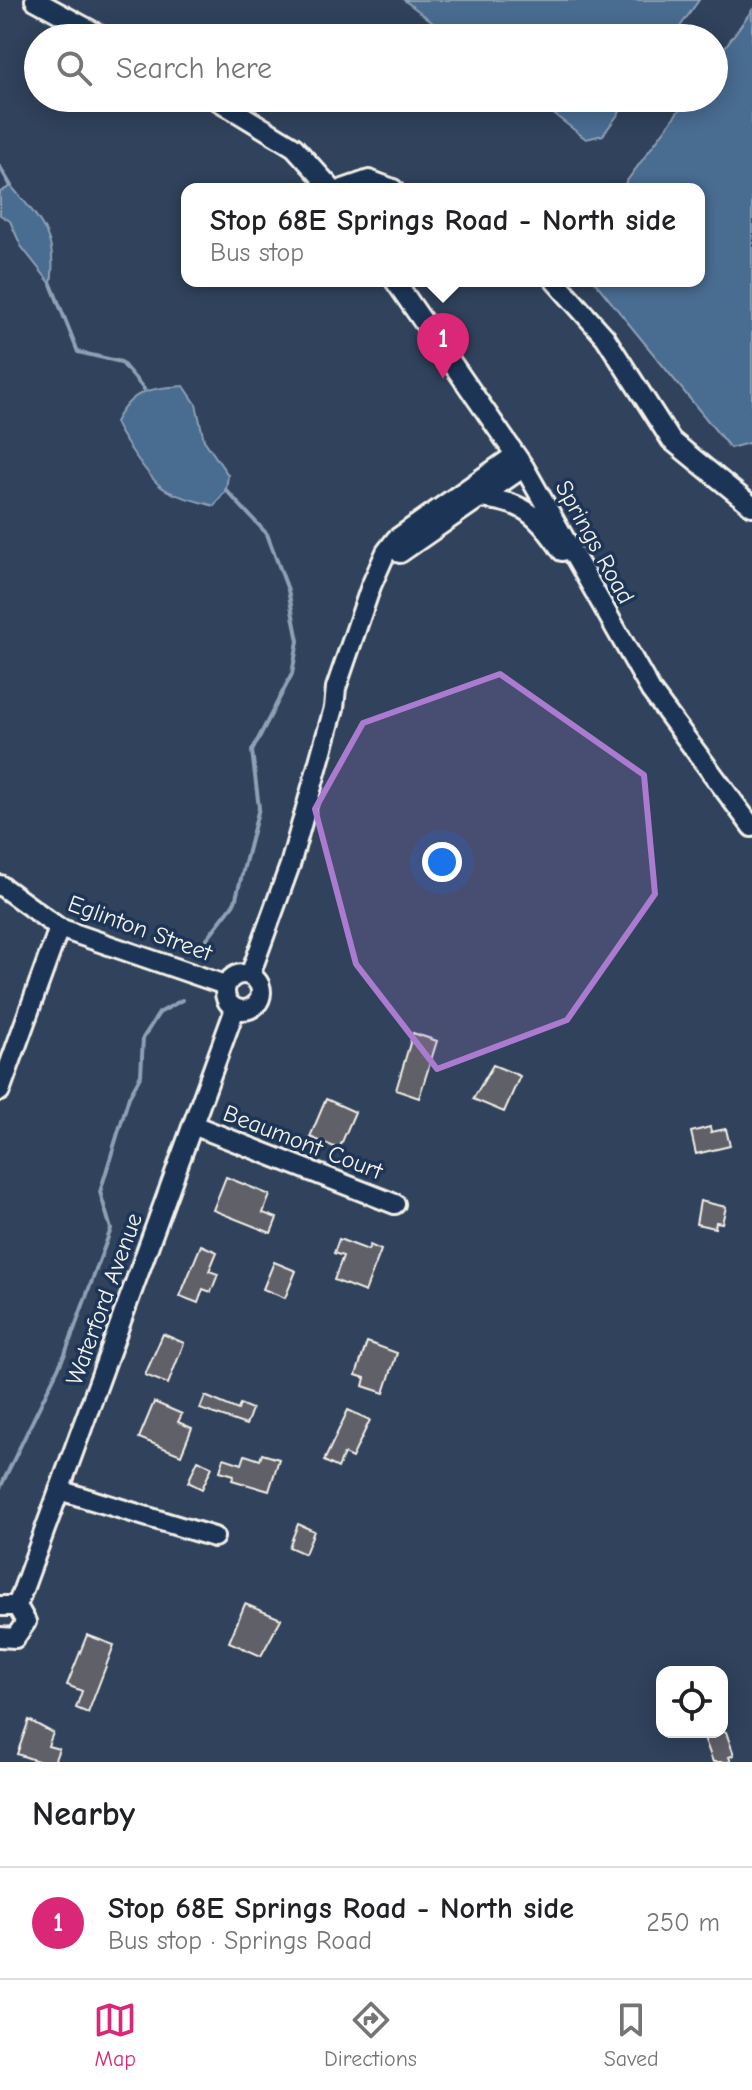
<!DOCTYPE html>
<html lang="en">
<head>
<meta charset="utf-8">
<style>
  :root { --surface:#fff; --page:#f2f2f2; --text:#202124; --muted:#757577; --line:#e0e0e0; --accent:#db2777 }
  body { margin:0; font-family:"Comic Neue",sans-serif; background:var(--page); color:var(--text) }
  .controls { position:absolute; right:24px; bottom:24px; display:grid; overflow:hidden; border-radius:16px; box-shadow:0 4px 20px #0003 }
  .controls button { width:72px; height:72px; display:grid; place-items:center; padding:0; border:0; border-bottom:2px solid var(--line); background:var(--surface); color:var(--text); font:40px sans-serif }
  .you { position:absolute; left:442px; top:862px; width:28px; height:28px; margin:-20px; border:6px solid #fff; border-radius:50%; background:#1a73e8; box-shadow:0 0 0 12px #1a73e833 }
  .badge { display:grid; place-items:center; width:52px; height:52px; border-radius:50%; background:var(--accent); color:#fff; font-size:26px; font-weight:700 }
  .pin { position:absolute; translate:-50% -66px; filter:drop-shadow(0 2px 4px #0008) }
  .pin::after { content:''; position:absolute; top:42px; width:28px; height:24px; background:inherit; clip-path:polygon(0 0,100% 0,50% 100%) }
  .popup { position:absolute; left:181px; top:183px; width:524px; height:104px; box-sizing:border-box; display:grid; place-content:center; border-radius:16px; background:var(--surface); filter:drop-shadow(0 2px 6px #0005); font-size:26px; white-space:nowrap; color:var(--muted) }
  .popup b { font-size:30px; color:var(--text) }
  .popup::after { content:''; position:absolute; left:50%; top:100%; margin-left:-16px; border:16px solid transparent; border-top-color:var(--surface) }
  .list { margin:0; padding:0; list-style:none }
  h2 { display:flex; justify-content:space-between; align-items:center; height:104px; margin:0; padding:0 32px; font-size:34px }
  h2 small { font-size:26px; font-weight:400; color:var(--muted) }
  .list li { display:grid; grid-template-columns:52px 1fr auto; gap:24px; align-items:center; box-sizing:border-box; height:112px; padding:0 32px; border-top:2px solid var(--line) }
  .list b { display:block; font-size:30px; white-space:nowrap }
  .list p { margin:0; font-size:26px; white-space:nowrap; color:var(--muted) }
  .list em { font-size:26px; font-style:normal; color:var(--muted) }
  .icon { flex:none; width:44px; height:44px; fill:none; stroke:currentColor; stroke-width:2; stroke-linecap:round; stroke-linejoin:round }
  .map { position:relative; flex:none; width:752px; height:1762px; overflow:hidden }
  .search { position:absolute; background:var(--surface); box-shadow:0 4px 20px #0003; left:24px; right:24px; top:24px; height:88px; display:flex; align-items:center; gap:20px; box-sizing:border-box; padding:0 28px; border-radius:44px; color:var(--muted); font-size:30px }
  .sheet { height:216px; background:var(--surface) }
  nav { display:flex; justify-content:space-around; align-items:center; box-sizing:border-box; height:112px; border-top:2px solid var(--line); background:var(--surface); font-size:22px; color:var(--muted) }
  nav a { display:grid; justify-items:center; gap:4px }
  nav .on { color:var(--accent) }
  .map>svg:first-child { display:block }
</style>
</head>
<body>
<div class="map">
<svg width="752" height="1762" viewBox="0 0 752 1762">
  <rect width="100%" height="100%" fill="#30425c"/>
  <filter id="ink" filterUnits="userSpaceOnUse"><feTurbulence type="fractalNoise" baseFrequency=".0125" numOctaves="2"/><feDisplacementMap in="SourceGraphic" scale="16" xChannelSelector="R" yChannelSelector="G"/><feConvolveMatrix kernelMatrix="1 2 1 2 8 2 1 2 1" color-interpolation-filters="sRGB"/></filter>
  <g filter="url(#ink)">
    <!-- water -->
    <path fill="#4a6c91" stroke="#8ea1b4" stroke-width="2" d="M404,0H699L672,38H454Z
      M752,10V438L749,443L730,448L594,281H699V189H621L688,98H714V62Z
      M533,98H630L603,135L586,139Z
      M11,186C41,221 58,236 51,284L21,246L10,221L0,215V192Z
      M184,386L196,404L204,440L228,475L226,490L214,506C198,501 171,496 159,485C148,475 120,436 115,422C133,388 149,389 184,386Z"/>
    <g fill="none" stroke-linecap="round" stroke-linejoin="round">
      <!-- stream -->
      <path stroke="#8ea1b4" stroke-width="4" d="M0,167L11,186
        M51,284L78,352L121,362L144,389
        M195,954L235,902L259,808L252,751L292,674L298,641L288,590L267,534L226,490
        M0,1488L65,1354L111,1229L100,1192L129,1097L141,1075L143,1038L159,1013L182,1000"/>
    </g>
    <!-- building -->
    <path fill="#5e6068" stroke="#f4f1e8" stroke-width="2" d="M413,1033L437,1041L419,1098L396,1090Z
      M493,1065L520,1076L504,1112L473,1099Z
      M326,1099L355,1112L339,1149L310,1137Z
      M710,1127L711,1132L726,1129L730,1146L696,1154L691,1132Z
      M226,1177L270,1195L263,1213L277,1218L271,1233L213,1210Z
      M700,1201L726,1207L722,1223L716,1222L715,1228L696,1224Z
      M339,1239L368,1250L370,1245L381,1250L365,1292L334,1280L343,1256L334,1253Z
      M201,1245L217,1252L209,1271L218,1274L211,1292L203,1289L198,1303L180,1296Z
      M274,1262L296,1271L285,1298L263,1289Z
      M163,1334L184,1343L168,1384L145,1375Z
      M367,1342L397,1353L384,1393L363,1386L365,1378L356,1375Z
      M205,1396L238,1410L240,1404L252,1409L246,1425L200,1409Z
      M154,1402L182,1414L178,1422L192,1428L181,1455L139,1438Z
      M348,1410L370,1420L352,1458L344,1454L338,1468L324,1461Z
      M262,1454L279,1459L269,1491L232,1480L234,1475L220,1471L224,1458L242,1464L245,1455L260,1460Z
      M198,1460L212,1467L202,1489L188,1482Z
      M298,1524L314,1531L305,1554L289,1547Z
      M245,1604L281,1619L261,1656L229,1642Z
      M87,1635L114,1645L88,1713L76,1708L82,1691L67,1685Z
      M29,1720L53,1733L48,1746L59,1749L54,1762H41L17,1754Z
      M702,1732H726L734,1755L729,1757L731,1762H713Z"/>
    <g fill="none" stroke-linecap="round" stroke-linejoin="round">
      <!-- minor casing -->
      <g stroke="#f4f1e8" stroke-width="24">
        <path id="minor" d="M35,0L105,38
          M214,98L294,147L332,189
          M343,189L369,180L393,189
          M395,281L524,467L651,691L752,827
          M555,281L605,337L671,440L752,506
          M478,498C524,501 536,514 562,551
          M400,553L524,467
          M0,885L59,928L225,985
          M225 992a18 18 0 1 1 36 0a18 18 0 1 1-36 0Z
          M250,975L290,865L334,708L336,688L371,586L386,552L396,539L515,455
          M0,1091L59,928
          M193,1125L395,1204
          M59,1490L214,1537
          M0,1606H17L26,1622L15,1638L0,1637
          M17,1606L235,1009"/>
      </g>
      <!-- minor -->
      <use href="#minor" stroke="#1d3557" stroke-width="18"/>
    </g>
  </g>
  <!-- marked area -->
  <path fill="#ab7bcf" fill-opacity="0.2" stroke="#ab7bcf" stroke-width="6" stroke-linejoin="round" d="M500,674L644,775L655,894L567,1020L437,1069L356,964L315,809L363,723Z"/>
  <g text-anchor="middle" stroke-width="7" stroke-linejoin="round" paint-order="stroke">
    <!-- street labels -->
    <g font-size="24" fill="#f4f1e8" stroke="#1d3557">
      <text transform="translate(595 542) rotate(61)" y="8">Springs Road</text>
      <text transform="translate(140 928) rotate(20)" y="8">Eglinton Street</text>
      <text transform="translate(303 1142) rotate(21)" y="8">Beaumont Court</text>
      <text transform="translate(104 1299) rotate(-70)" y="8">Waterford Avenue</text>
    </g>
  </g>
</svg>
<div class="controls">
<button><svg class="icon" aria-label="locate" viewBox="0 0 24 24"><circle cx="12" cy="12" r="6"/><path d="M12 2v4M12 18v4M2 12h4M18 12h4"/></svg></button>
</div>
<div class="you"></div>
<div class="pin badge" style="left:443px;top:379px">1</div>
<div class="popup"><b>Stop 68E Springs Road - North side</b>Bus stop</div>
<div class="search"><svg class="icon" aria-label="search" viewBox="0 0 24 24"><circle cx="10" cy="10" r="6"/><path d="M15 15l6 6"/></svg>Search here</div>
</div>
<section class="sheet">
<h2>Nearby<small></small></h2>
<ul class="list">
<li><span class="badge">1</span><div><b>Stop 68E Springs Road - North side</b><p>Bus stop · Springs Road</p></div><em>250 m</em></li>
</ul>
</section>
<nav>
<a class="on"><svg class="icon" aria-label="map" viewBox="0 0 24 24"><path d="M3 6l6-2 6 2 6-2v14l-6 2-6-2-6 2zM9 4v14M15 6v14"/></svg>Map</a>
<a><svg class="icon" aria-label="directions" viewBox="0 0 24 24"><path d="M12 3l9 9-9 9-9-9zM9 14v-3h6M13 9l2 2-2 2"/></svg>Directions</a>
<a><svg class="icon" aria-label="saved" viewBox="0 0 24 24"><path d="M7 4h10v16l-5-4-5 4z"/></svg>Saved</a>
</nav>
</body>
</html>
